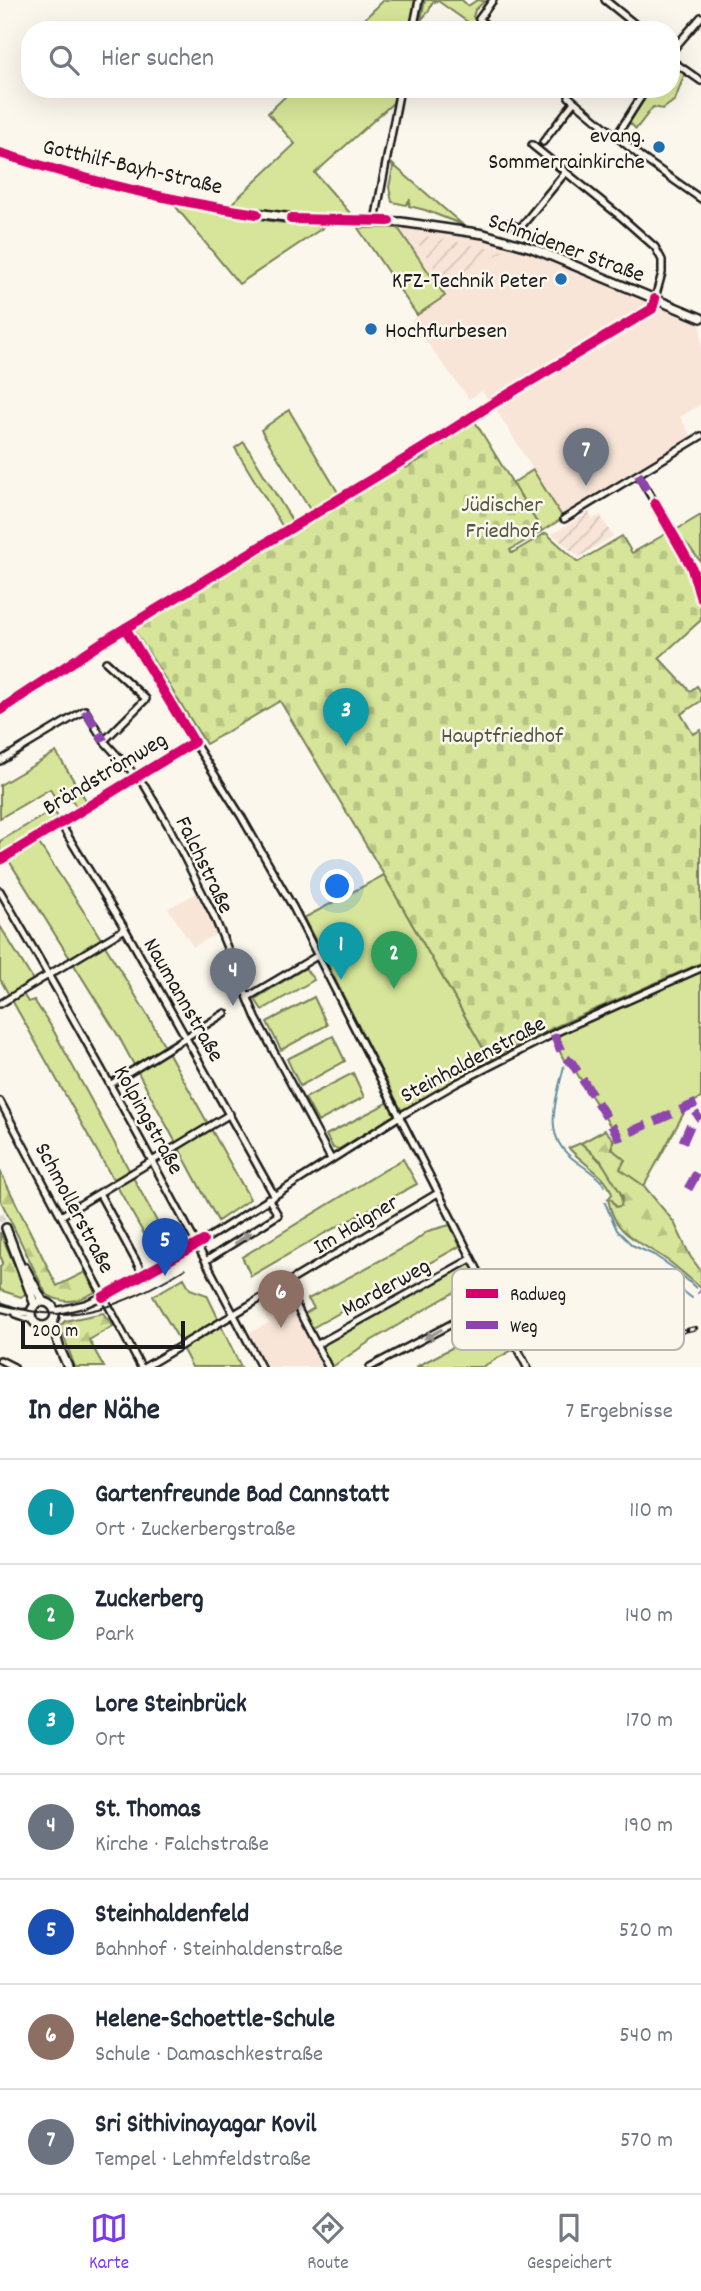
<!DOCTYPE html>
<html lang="de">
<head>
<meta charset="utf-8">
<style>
  :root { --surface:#fff; --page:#f2f2f3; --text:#1f2937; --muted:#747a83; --line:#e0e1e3; --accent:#7c3aed }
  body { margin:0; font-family:Dekko,sans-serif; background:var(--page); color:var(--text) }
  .scale { position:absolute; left:21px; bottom:18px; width:164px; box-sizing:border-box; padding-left:7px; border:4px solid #1c1c1c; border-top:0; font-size:19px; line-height:24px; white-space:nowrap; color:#1c1c1c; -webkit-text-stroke:5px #fbf7ec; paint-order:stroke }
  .you { position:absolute; left:338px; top:887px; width:24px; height:24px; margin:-18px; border:5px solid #fff; border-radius:50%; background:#1a73e8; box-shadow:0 0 0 10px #1a73e833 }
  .badge { display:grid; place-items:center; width:46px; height:46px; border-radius:50%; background:var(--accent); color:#fff; font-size:23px; font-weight:700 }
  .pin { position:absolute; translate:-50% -58px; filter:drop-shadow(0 2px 4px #0008) }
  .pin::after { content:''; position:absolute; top:37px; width:24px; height:21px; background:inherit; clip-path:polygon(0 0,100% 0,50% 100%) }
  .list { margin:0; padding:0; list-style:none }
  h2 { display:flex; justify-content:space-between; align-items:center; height:91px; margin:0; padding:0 28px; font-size:30px }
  h2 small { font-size:23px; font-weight:400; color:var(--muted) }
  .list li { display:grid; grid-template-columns:46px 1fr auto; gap:21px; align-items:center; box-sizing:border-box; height:105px; padding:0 28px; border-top:2px solid var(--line) }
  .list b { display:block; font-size:26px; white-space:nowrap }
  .list p { margin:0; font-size:23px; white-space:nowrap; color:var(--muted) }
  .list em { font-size:23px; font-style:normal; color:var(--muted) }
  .icon { flex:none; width:38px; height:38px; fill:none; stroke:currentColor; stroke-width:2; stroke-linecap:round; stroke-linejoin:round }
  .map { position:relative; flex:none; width:701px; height:1367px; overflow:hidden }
  .search { position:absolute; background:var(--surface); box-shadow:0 7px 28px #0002; left:21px; right:21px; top:21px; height:77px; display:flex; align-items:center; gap:18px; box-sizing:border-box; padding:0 24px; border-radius:28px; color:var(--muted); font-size:26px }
  .sheet { height:826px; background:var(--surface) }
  nav { display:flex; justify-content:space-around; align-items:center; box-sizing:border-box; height:98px; border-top:2px solid var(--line); background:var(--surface); font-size:19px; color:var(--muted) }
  nav a { display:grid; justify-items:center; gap:4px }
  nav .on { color:var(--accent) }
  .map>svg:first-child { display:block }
</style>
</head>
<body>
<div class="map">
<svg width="701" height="1367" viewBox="0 0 701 1367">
  <defs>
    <pattern id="industrial-furrows" width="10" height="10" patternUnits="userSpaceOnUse" patternTransform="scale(1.75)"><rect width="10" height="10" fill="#f8e5d8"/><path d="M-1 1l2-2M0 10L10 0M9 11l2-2" fill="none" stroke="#d4c4b9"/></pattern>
    <pattern id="forest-firs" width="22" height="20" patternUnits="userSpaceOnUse" patternTransform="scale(1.75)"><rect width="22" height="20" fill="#d6e599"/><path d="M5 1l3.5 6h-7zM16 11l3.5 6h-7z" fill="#b7c483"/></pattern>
    <pattern id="cemetery-stones" width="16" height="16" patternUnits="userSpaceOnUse" patternTransform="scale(1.75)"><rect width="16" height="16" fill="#d6e599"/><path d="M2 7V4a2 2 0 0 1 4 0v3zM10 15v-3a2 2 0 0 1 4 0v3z" fill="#b7c483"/></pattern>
  </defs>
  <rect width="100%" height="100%" fill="#fbf7ec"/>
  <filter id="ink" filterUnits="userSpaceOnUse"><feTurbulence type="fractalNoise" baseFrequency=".0143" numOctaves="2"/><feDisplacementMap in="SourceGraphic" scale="14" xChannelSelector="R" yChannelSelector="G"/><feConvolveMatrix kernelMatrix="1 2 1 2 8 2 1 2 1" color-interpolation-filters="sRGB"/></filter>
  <g filter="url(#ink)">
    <!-- built -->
    <path fill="#f8e5d8" d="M399,228L464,234L523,249L701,323V404L680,417L692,437L563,518L492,403L490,404L482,391L469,399L411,321L446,296Z
      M197,893L216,934L193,947L168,908Z
      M284,1291L324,1367H266L249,1333L269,1323L259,1304Z"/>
    <!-- industrial -->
    <path fill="url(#industrial-furrows)" d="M413,236L433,237L504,251L447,287Z
      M589,512L593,519L600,515L613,536L579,557L552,534Z"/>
    <!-- green -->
    <path fill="#d6e599" stroke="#79805a" stroke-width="2" d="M384,0H416L410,30H353Z
      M425,0H462L468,6L477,0L485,1L475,10L473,17L477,22L472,25L438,1L432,3L429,11L421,20Z
      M671,63L685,73L675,100L663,109L653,107L636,129L629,122L651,89H671Z
      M293,89H396L393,103L315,173L350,213L349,216L277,212L229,206L295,144L268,113Z
      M391,163L463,225L425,210L409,206L410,199L406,205L392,202L389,187L393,168Z
      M178,205L276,222L324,227L239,284L176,207Z
      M358,228H398L445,296L417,315Z
      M289,410L340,496L312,513L261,430Z
      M244,442L294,524L284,529L235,448Z
      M533,470L563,518L542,531L513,483Z
      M701,515V562L676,530Z
      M56,752L87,802L77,808L69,795L57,801L50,789L0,818V785Z
      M53,810L60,820L0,856V841Z
      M38,842L90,921L148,1016L250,1199L218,1221L119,1037L8,859Z
      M384,875L490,1060L410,1107L401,1110L304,918Z
      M0,926L33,980L20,989L28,1002L34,1000L51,1026L173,1251L158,1259L0,979Z
      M305,968L314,980L262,1010L255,999Z
      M701,972V1098L684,1107L685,1111L644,1186C637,1181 625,1175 620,1169C613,1160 610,1144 616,1135L571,1064L565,1062L553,1038Z
      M314,997L327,1025L281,1050L267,1022Z
      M333,1036L345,1061L300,1086L287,1059Z
      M353,1073L364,1097L318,1122L305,1098Z
      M389,1102L395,1115L339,1149L333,1148L326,1135Z
      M581,1143C597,1158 626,1182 621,1206L616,1207L612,1200L608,1199L612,1194C606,1174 582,1164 569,1148Z
      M403,1159L417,1184L325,1233L251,1276L242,1257Z
      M450,1225L460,1246L312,1328L304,1314L314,1308L308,1299L411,1244L428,1231Z
      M470,1261L477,1279L369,1342L332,1367L321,1345Z
      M184,1278L190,1289L207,1295L219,1320L181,1343L153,1296Z
      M500,1322L514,1349L482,1367H416Z
      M221,1326L241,1367H192L182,1348Z"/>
    <!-- forest -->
    <path fill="url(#forest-firs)" stroke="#79805a" stroke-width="2" d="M605,1130L613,1139L612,1149L625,1160L620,1169L644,1186L674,1222L690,1256L701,1271V1288C689,1279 679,1268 667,1260C639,1240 615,1237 608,1199L612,1200L616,1207L621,1206L623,1197L601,1161L581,1143Z
      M0,1171L57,1286L85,1272L95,1292C77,1302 64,1305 46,1294L0,1199Z
      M0,1232L27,1293L21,1297L0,1290V1267L3,1262L0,1256Z
      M103,1313L113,1326L89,1340L104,1367H75L60,1326L65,1321Z"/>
    <!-- cemetery -->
    <path fill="url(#cemetery-stones)" stroke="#79805a" stroke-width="2" d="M474,420L542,531L510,550L512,553L546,533L578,562L622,536L632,553L669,532C686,560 701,586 701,620L659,658L690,691L697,686L701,692V701L681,714L693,734L701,730V963L557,1026L490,1060L384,875L280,701L206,744L133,628L207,583L209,580L383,478L404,465L406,468L425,457L422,452Z"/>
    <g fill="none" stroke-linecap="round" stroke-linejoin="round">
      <!-- stream -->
      <path stroke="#648d9f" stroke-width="2" d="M564,1066C557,1098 541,1134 572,1158C584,1168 596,1173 605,1186
        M605,1203L617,1230L632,1245L654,1255L675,1269L696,1288
        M664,1276L692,1298"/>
      <!-- major-tunnel -->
      <path stroke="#dad6cd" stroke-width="7" stroke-dasharray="7 3.5" stroke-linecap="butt" d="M0,1215L6,1228"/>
      <!-- minor casing -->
      <g stroke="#1c1c1c" stroke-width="10">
        <path id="minor" d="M605,0L642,30
          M413,30L419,0
          M492,30L479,19L493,0
          M671,52L701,17
          M671,60L701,81
          M569,97L641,157L701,199
          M617,135L646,89
          M543,142L574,102
          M375,221L400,89
          M507,223L520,228L565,173
          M492,404L652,309L662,273V260L655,247L620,216L532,145
          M638,474L655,503
          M564,519L701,436
          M104,741L146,699L106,662
          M0,761L85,710L104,741L145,786L168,825L214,916L256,1018L331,1159
          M60,823L125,929L274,1195
          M0,860L194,742L241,816L293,907L527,1367
          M0,891C91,1047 178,1206 261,1367
          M248,997L317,956
          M0,1004L125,929
          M111,1084L225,1013
          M0,1101L141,1367
          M99,1193L143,1274
          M61,1216L230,1114
          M207,1260L278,1215L268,1198
          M285,1284L328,1367
          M0,1308L21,1313L31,1312
          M55,1311L85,1304L113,1292L203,1241L400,1116L457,1083L559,1031L701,968
          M16,1314L33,1320
          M316,1345L471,1259
          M0,1360L14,1367
          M145,1367L438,1193
          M370,1367L493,1302"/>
      </g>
      <!-- major casing -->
      <g stroke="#1c1c1c" stroke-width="12">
        <path id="major" d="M0,153L90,181L227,209L300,219L401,222L484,234L532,248L701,318
          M6,1228L35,1305
          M25,1268L43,1302
          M31 1314a12 12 0 1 1 24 0a12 12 0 1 1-24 0Z
          M52,1322L60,1349L68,1367"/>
      </g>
      <!-- minor -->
      <use href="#minor" stroke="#fbf7ec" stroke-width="5"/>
      <!-- major -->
      <use href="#major" stroke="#fbf7ec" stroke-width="7"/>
      <!-- tram -->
      <path stroke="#1c1c1c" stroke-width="2" d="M0,1302C70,1330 124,1305 185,1269"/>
      <!-- rail casing -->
      <g stroke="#1c1c1c" stroke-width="4.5">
        <path id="rail" d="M645,1312L649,1338L652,1341L657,1337L696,1328"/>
      </g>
      <!-- rail -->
      <use href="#rail" stroke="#fbf7ec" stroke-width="2" stroke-dasharray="5" stroke-linecap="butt"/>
      <!-- quiet -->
      <path stroke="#8e44ad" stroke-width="9" stroke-dasharray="18 9" stroke-linecap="butt" d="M638,474L658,507
        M85,710L104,741
        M554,1034C558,1045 562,1057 572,1063L619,1137L701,1101
        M683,1142L693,1119L701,1114
        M688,1189L701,1166
        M700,1290L701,1291"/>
      <!-- cycleway casing -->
      <g stroke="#fbf7ec" stroke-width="15">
        <path id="cycleway" d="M0,153C84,180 169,201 257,214
          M291,219L389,221
          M655,503L691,566L701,598
          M0,710L104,641L425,447L492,404L652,309L655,299
          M0,860L194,742L125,628
          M103,1297L203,1241"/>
      </g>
      <!-- cycleway -->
      <use href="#cycleway" stroke="#d6006c" stroke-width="10"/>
    </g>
    <!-- one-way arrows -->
    <defs><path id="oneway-solid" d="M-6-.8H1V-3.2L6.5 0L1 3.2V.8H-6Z" transform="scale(1.75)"/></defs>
    <g fill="#97948e">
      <use href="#oneway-solid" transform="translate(243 1238) rotate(-33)"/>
      <use href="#oneway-solid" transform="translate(433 1334) rotate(152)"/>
    </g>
  </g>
  <!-- markers -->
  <g fill="#1f6fb2" stroke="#fbf7ec" stroke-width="2.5">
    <circle cx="659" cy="147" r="7"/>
    <circle cx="561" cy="279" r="7"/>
    <circle cx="371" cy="329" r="7"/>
  </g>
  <g text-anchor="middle" stroke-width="5" stroke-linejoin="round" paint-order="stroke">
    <!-- poi labels -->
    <g font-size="23" fill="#1c1c1c" stroke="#fbf7ec" text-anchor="end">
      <text x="645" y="142">evang.<tspan x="645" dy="26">Sommerrainkirche</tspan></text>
      <text x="547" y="287">KFZ-Technik Peter</text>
      <text x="385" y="337" text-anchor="start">Hochflurbesen</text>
    </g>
    <!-- street labels -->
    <g font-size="23" fill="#1c1c1c" stroke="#fbf7ec">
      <text transform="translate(133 165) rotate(13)" y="8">Gotthilf-Bayh-Straße</text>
      <text transform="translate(567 246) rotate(20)" y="8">Schmidener Straße</text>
      <text transform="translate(104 772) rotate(-31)" y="8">Brändströmweg</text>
      <text transform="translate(206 864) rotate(64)" y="8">Falchstraße</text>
      <text transform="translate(185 999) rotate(60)" y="8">Naumannstraße</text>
      <text transform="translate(472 1058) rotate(-28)" y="8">Steinhaldenstraße</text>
      <text transform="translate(150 1119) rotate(61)" y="8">Kolpingstraße</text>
      <text transform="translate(76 1207) rotate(62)" y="8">Schmollerstraße</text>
      <text transform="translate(355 1223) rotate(-31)" y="8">Im Haigner</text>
      <text transform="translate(385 1286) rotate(-29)" y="8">Marderweg</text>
    </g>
    <!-- park labels -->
    <g font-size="23" fill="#545842" stroke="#fbf7ec">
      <text x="502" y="511">Jüdischer<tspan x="502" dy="26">Friedhof</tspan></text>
      <text x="502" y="742">Hauptfriedhof</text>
    </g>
  </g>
  <!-- legend -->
  <rect x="452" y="1269" width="232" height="81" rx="10" fill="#fbf7ec" stroke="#b8b5ae" stroke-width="2"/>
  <rect x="466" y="1289" width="32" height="9" fill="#d6006c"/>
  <rect x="466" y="1321" width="32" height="8" fill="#8e44ad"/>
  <g font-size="19" fill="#1c1c1c">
    <text x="510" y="1300">Radweg</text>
    <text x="510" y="1332">Weg</text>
  </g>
</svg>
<div class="scale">200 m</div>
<div class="you"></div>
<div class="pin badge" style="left:341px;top:980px;background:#0f9aa8">1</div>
<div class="pin badge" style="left:394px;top:989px;background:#2e9e5b">2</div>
<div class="pin badge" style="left:346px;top:746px;background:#0f9aa8">3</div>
<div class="pin badge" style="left:233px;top:1006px;background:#6b7280">4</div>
<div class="pin badge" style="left:165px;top:1276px;background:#1a4fb4">5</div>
<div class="pin badge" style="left:281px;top:1328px;background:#8d6e63">6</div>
<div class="pin badge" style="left:586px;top:486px;background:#6b7280">7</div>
<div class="search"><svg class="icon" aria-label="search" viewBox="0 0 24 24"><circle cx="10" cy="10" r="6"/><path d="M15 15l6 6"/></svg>Hier suchen</div>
</div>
<section class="sheet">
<h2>In der Nähe<small>7 Ergebnisse</small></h2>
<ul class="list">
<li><span class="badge" style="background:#0f9aa8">1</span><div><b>Gartenfreunde Bad Cannstatt</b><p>Ort · Zuckerbergstraße</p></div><em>110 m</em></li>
<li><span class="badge" style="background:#2e9e5b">2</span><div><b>Zuckerberg</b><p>Park</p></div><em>140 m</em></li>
<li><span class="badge" style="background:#0f9aa8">3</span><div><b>Lore Steinbrück</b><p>Ort</p></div><em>170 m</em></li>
<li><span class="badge" style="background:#6b7280">4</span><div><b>St. Thomas</b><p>Kirche · Falchstraße</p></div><em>190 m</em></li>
<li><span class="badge" style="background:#1a4fb4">5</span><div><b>Steinhaldenfeld</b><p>Bahnhof · Steinhaldenstraße</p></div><em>520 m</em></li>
<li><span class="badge" style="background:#8d6e63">6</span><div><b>Helene-Schoettle-Schule</b><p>Schule · Damaschkestraße</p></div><em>540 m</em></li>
<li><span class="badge" style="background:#6b7280">7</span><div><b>Sri Sithivinayagar Kovil</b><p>Tempel · Lehmfeldstraße</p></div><em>570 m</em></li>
</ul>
</section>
<nav>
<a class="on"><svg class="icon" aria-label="map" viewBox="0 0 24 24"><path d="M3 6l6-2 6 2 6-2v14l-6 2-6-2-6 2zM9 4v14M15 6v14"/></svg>Karte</a>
<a><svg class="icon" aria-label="directions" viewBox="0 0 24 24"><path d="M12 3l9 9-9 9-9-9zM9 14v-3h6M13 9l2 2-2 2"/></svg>Route</a>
<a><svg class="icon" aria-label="saved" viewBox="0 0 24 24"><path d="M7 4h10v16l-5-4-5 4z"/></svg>Gespeichert</a>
</nav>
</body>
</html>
